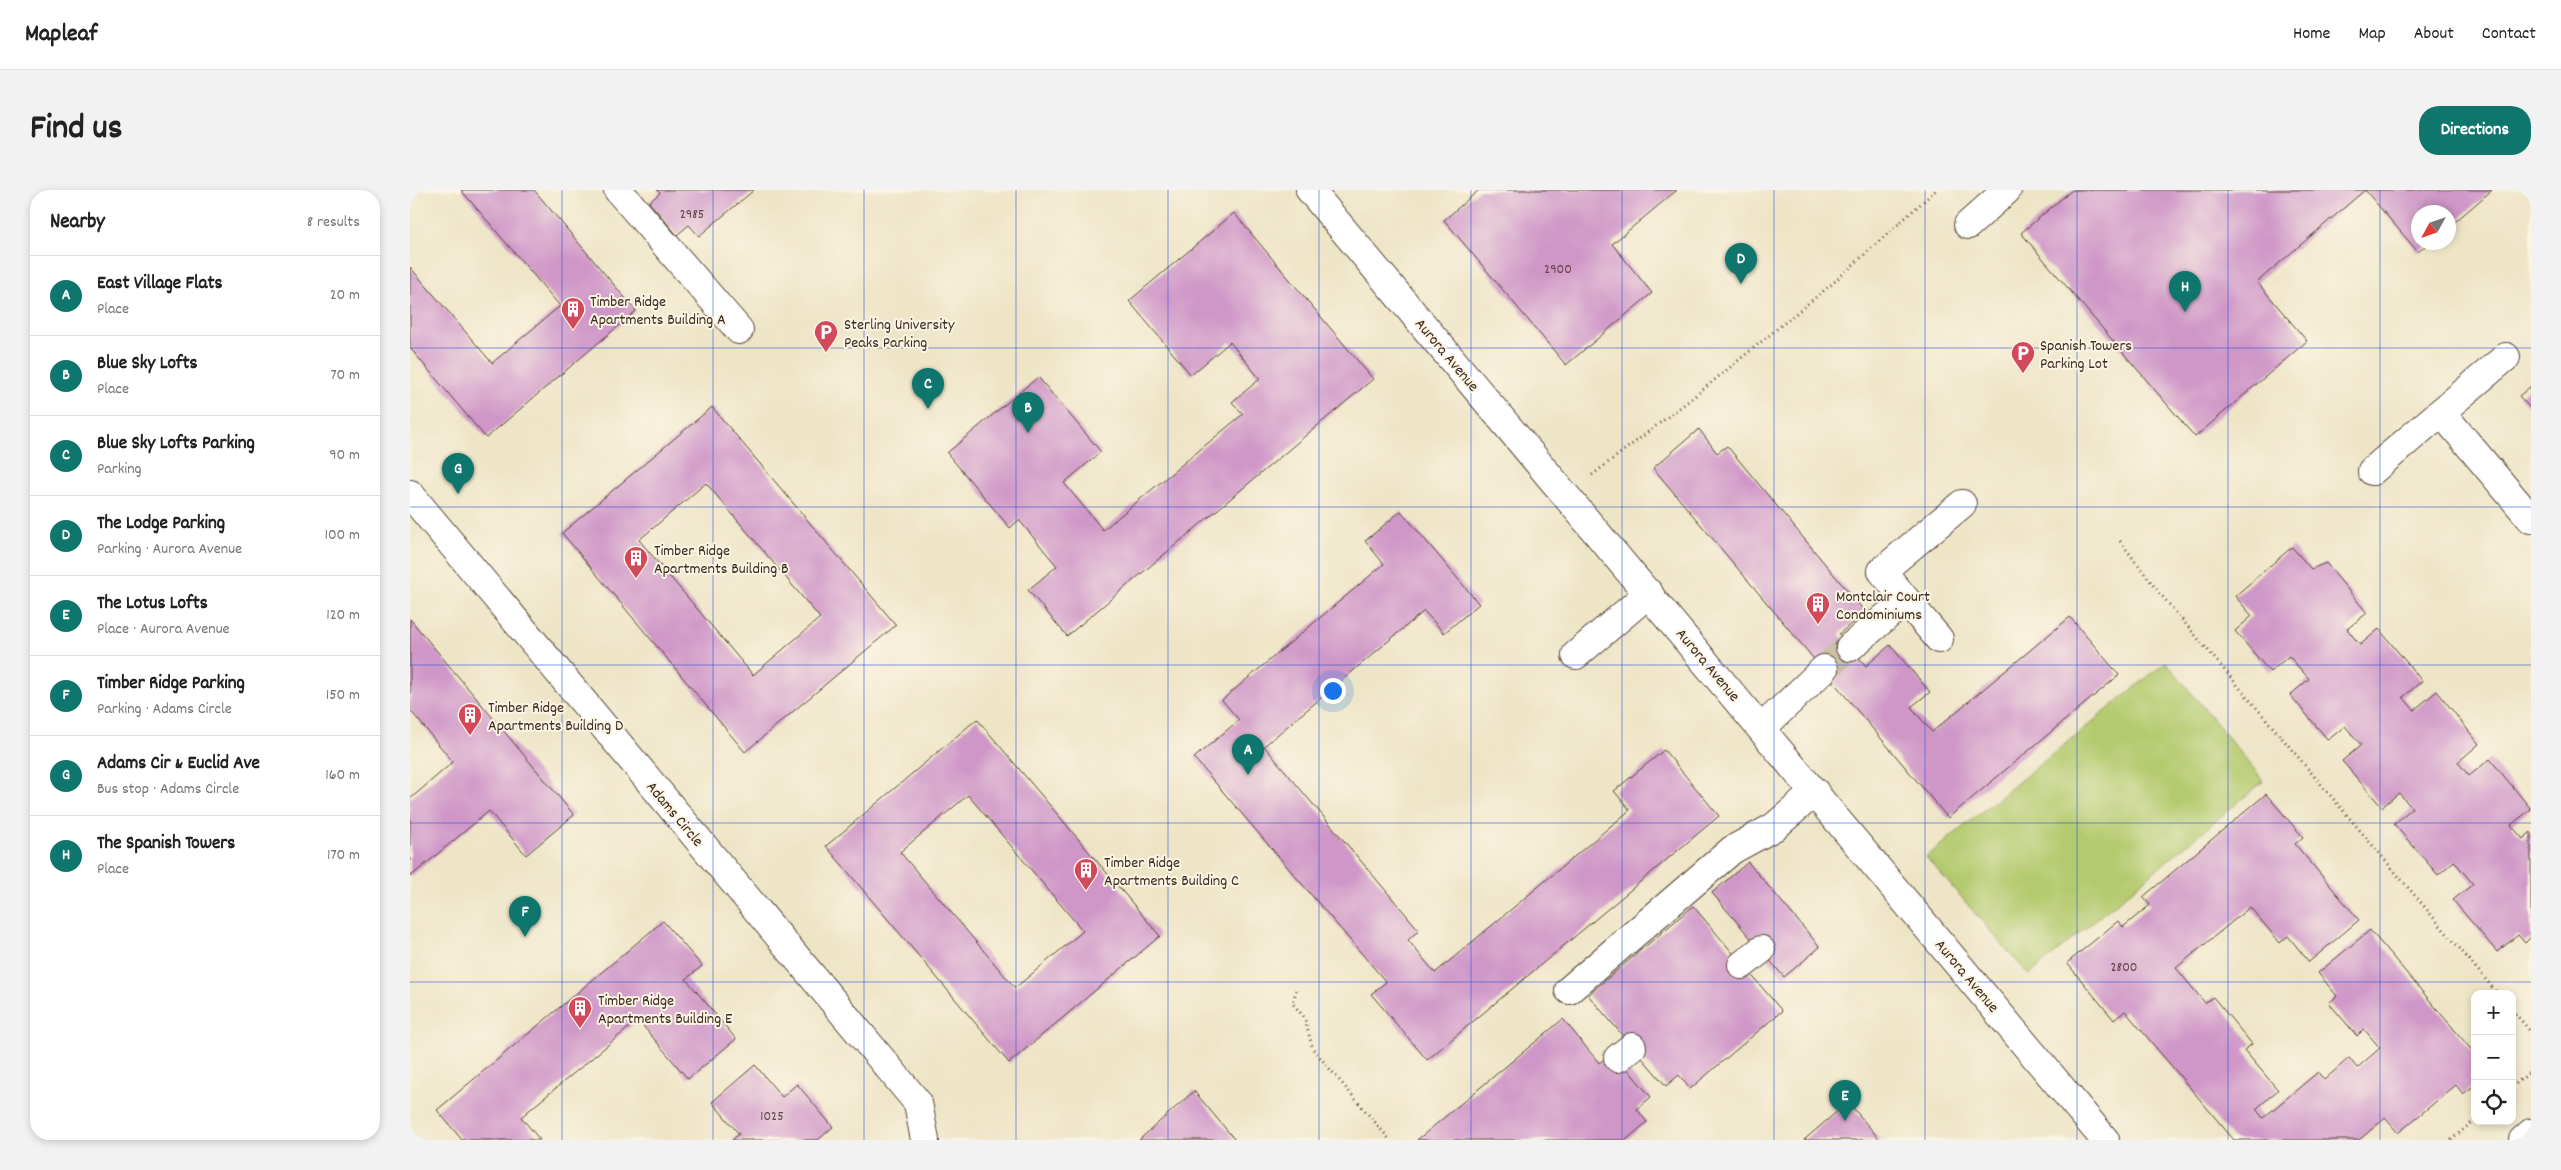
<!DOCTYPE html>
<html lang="en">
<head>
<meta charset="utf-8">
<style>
  :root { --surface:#fff; --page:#f2f2f2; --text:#222; --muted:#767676; --line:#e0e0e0; --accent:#0f766e }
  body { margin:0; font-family:Dekko,sans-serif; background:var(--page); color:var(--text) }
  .controls { position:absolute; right:15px; bottom:15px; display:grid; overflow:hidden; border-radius:10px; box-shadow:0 2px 8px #0003 }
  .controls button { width:45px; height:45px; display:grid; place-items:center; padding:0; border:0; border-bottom:1px solid var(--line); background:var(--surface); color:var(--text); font:25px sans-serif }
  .compass { position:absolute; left:2001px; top:15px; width:45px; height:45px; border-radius:50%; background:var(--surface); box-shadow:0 2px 8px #0003; rotate:230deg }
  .you { position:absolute; left:922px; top:500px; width:18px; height:18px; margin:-12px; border:4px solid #fff; border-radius:50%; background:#1a73e8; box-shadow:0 0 0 8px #1a73e833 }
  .badge { display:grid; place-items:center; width:32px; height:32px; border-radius:50%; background:var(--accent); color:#fff; font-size:16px; font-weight:700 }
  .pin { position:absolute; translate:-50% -41px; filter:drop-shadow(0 1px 2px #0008) }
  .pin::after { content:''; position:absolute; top:26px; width:18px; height:15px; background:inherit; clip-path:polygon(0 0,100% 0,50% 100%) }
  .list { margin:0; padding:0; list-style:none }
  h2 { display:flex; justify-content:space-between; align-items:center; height:65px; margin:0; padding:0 20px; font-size:21px }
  h2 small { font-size:16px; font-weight:400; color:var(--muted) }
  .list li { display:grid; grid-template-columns:32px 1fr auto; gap:15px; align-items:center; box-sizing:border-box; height:80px; padding:0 20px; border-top:1px solid var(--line) }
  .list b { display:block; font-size:19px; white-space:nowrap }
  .list p { margin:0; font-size:16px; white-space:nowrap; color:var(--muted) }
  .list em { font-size:16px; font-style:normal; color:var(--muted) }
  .icon { flex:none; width:28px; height:28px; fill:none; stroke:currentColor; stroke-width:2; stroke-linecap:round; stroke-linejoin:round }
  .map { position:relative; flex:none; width:2121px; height:950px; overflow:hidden; border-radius:20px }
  header { display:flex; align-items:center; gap:30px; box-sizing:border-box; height:70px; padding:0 25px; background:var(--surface); border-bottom:1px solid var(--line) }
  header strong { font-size:24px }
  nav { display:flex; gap:28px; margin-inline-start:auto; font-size:18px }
  .intro { display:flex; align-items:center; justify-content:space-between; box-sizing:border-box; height:120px; padding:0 30px }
  h1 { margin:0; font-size:35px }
  .button { padding:12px 22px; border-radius:20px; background:var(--accent); color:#fff; font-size:18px; font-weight:700 }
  main { display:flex; gap:30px; padding:0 30px }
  aside { flex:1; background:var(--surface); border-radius:20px; box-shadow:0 2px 8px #0003 }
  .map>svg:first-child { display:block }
</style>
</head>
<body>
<header>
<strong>Mapleaf</strong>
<nav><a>Home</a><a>Map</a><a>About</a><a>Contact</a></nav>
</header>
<div class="intro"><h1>Find us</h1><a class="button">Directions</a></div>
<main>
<aside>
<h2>Nearby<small>8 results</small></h2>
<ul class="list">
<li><span class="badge">A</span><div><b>East Village Flats</b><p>Place</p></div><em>20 m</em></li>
<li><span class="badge">B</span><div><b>Blue Sky Lofts</b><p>Place</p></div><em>70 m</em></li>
<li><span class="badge">C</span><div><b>Blue Sky Lofts Parking</b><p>Parking</p></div><em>90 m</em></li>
<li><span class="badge">D</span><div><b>The Lodge Parking</b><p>Parking · Aurora Avenue</p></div><em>100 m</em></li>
<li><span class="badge">E</span><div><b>The Lotus Lofts</b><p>Place · Aurora Avenue</p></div><em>120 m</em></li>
<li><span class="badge">F</span><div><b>Timber Ridge Parking</b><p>Parking · Adams Circle</p></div><em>150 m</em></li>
<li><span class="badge">G</span><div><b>Adams Cir &amp; Euclid Ave</b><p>Bus stop · Adams Circle</p></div><em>160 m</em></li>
<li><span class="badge">H</span><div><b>The Spanish Towers</b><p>Place</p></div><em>170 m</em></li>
</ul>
</aside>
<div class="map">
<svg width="2121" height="950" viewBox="0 0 2121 950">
  <rect width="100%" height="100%" fill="#fcf5e5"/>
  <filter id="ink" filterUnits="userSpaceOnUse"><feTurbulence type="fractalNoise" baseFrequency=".02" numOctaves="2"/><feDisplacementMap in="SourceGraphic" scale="10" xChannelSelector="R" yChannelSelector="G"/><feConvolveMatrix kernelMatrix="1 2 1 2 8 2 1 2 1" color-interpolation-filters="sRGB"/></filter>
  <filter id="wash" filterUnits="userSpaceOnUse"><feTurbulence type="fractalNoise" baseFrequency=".0096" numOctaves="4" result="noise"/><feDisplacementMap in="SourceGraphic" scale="20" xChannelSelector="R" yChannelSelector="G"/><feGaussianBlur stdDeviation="1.12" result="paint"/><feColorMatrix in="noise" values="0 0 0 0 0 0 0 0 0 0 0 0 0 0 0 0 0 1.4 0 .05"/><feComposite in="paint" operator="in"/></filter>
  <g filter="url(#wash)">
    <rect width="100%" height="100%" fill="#eee5c7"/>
    <!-- green -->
    <path fill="#b4ca6e" stroke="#787a46" d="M1756,472L1854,591L1619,785L1516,667Z"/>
    <g id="blocks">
      <!-- building -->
      <path fill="#cf97c8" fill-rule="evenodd" d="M51,0H124L226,121L76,248L0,158V77L82,173L150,116Z
        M247,0H344L289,46L279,35L267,45L239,12L250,3Z
        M1069,0H1267L1202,54L1242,103L1156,175L1034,30Z
        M1662,0H1955L1847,92L1897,151L1785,247L1611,43Z
        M1955,0H2082L2039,37V22H2009V52H2020L2008,62Z
        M824,23L963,189L657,446L618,400L647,376L609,330L600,338L537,263L628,187L691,262L654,293L693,340L833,224L822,212L850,189L820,152L781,185L719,111Z
        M2121,196V219L2109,206Z
        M302,217L486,435L335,562L152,343ZM296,293L410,428L343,485L229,350Z
        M1289,239L1307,263L1317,256L1455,422L1429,444L1456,476L1480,455L1520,502L1501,517L1522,542L1660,427L1709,485L1538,628L1243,278Z
        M991,321L1069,414L1034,443L1014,421L854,556L1009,740L998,750L1025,783L1220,620L1204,601L1254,560L1309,626L1017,870L961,804L976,792L784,568L829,530L812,510L974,374L955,351Z
        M1882,357L1901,379L1916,373L1957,423L1937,439L1950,455L1969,439L2012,491L1993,507L2004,520L2027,501L2069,554L2048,572L2059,586L2080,569L2121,619L2101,635L2113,649L2121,642V747L2115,753L2108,745L2087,762L2043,710L2063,694L2044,671L2028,685L1984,634L2002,618L1989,603L1972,617L1932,571L1951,555L1935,536L1918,550L1880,505L1899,489L1879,466L1860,482L1825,441L1842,426L1825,406Z
        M0,429L164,625L116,665L79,621L0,687V609L43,572L0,520Z
        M567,529L750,746L599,873L416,656ZM558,605L673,741L605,798L490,662Z
        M1856,604L1893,647L1885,654L1949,730L1899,772L1878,746L1870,753L1840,717L1766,778L1795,813L1803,807L1842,854L1834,860L1868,900L1846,919L1853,928L1908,882L1914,890L1939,868L1947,878L1970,858L1954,839L1947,846L1919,813L1927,806L1908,783L1960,740L2065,864V895L2053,904L2046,895L1988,943L1975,928L1949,950H1824L1715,821L1704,830L1657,773L1708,731L1713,737L1740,715L1733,707Z
        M1338,672L1410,757L1374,787L1302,703Z
        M1283,716L1372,821L1280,899L1269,885L1256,896L1178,805Z
        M253,731L292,776L276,789L326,849L278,889L228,830L111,927L130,950H52L27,920Z
        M1153,829L1189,873L1203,862L1241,907L1227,919L1237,932L1216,950H1007Z
        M345,875L372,907L387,894L423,937L408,950H322L329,944L302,912Z
        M784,901L825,950H729Z
        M1438,912L1470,950H1394Z"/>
    </g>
  </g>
  <g filter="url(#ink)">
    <use href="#blocks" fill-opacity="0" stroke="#564637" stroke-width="1"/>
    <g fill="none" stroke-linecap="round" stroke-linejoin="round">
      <!-- minor-tunnel -->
      <path stroke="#cac0a5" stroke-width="28" stroke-dasharray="28 14" stroke-linecap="butt" d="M1414,479L1440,457"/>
      <!-- minor casing -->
      <g stroke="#564637" stroke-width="30">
        <path id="minor" d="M208,0L329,140
          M900,0L1695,950
          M1558,35L1597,0
          M2031,222L2096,167
          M1962,281L2031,222L2121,329
          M0,304L508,913L515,950
          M1496,410L1472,381L1552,314
          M1440,457L1496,410L1529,449
          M1166,465L1239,403
          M1352,538L1414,479
          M1332,775L1351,760
          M1159,800L1322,660L1364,637L1405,602
          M1208,868L1222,857
          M2113,950L2121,943"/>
      </g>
      <!-- path -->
      <path stroke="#564637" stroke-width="3" stroke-dasharray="1 4" stroke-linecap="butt" d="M1182,285L1285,206L1423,93L1526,0
        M1710,351L1747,400L2088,804
        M886,800L883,814L894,827L903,859L980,950
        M2102,820L2121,842
        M2102,897L2121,881
        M2041,950L2065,930"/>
      <!-- minor -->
      <use href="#minor" stroke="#fff" stroke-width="28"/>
    </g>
  </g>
  <!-- grid -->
  <path fill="none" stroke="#1d4ed8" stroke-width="1" stroke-opacity="0.55" d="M152,0V950M303,0V950M454,0V950M606,0V950M758,0V950M909,0V950M1061,0V950M1212,0V950M1364,0V950M1515,0V950M1667,0V950M1818,0V950M1970,0V950M0,158H2121M0,317H2121M0,475H2121M0,633H2121M0,792H2121"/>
  <!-- icons -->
  <defs>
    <g id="building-pin" transform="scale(1.25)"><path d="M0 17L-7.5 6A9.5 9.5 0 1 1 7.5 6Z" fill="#d1495b" stroke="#fcf5e5"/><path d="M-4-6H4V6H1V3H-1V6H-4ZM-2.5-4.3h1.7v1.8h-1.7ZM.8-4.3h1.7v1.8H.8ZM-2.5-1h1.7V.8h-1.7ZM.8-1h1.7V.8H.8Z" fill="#fff"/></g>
    <g id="parking-pin" transform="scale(1.25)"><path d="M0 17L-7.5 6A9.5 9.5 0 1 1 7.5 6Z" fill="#d1495b" stroke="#fcf5e5"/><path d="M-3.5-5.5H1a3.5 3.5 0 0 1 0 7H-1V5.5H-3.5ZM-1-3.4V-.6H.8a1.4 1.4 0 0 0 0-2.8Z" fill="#fff"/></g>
  </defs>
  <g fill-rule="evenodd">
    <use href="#building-pin" x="163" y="119"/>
    <use href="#parking-pin" x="416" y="142"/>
    <use href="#parking-pin" x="1613" y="163"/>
    <use href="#building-pin" x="226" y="368"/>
    <use href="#building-pin" x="1408" y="414"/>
    <use href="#building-pin" x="60" y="525"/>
    <use href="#building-pin" x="676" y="680"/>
    <use href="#building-pin" x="170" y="818"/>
  </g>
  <g text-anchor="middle" stroke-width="4" stroke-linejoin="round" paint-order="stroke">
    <!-- number labels -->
    <g font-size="14" fill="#604548">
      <text x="282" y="28">2985</text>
      <text x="1148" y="83">2900</text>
      <text x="1714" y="781">2800</text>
      <text x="362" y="930">1025</text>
    </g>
    <!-- poi labels -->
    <g font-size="16" fill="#3b2a1e" stroke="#fcf5e5" text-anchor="start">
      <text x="180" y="116">Timber Ridge<tspan x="180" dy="18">Apartments Building A</tspan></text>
      <text x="434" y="139">Sterling University<tspan x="434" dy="18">Peaks Parking</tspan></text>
      <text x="1630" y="160">Spanish Towers<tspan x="1630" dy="18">Parking Lot</tspan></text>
      <text x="244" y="365">Timber Ridge<tspan x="244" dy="18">Apartments Building B</tspan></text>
      <text x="1426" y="411">Montclair Court<tspan x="1426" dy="18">Condominiums</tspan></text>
      <text x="78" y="522">Timber Ridge<tspan x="78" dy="18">Apartments Building D</tspan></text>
      <text x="694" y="677">Timber Ridge<tspan x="694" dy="18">Apartments Building C</tspan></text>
      <text x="188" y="815">Timber Ridge<tspan x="188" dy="18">Apartments Building E</tspan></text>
    </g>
    <!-- street labels -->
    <g font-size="16" fill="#3b2a1e" stroke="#fcf5e5">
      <text transform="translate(1038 164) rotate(50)" y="6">Aurora Avenue</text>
      <text transform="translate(1299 474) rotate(50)" y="6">Aurora Avenue</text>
      <text transform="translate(266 623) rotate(50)" y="6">Adams Circle</text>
      <text transform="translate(1558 785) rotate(50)" y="6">Aurora Avenue</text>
    </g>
  </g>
</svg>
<div class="controls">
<button>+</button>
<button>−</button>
<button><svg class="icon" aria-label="locate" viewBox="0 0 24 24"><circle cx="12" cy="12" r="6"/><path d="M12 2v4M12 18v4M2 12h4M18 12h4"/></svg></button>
</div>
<svg class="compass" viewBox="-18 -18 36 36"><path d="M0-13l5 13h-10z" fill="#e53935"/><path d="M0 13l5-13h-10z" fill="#767676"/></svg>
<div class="you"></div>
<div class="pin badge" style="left:838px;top:585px">A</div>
<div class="pin badge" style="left:618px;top:243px">B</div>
<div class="pin badge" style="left:518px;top:219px">C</div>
<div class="pin badge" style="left:1331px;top:94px">D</div>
<div class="pin badge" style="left:1435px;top:931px">E</div>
<div class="pin badge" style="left:115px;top:747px">F</div>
<div class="pin badge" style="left:48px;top:304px">G</div>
<div class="pin badge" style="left:1775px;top:122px">H</div>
</div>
</main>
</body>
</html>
